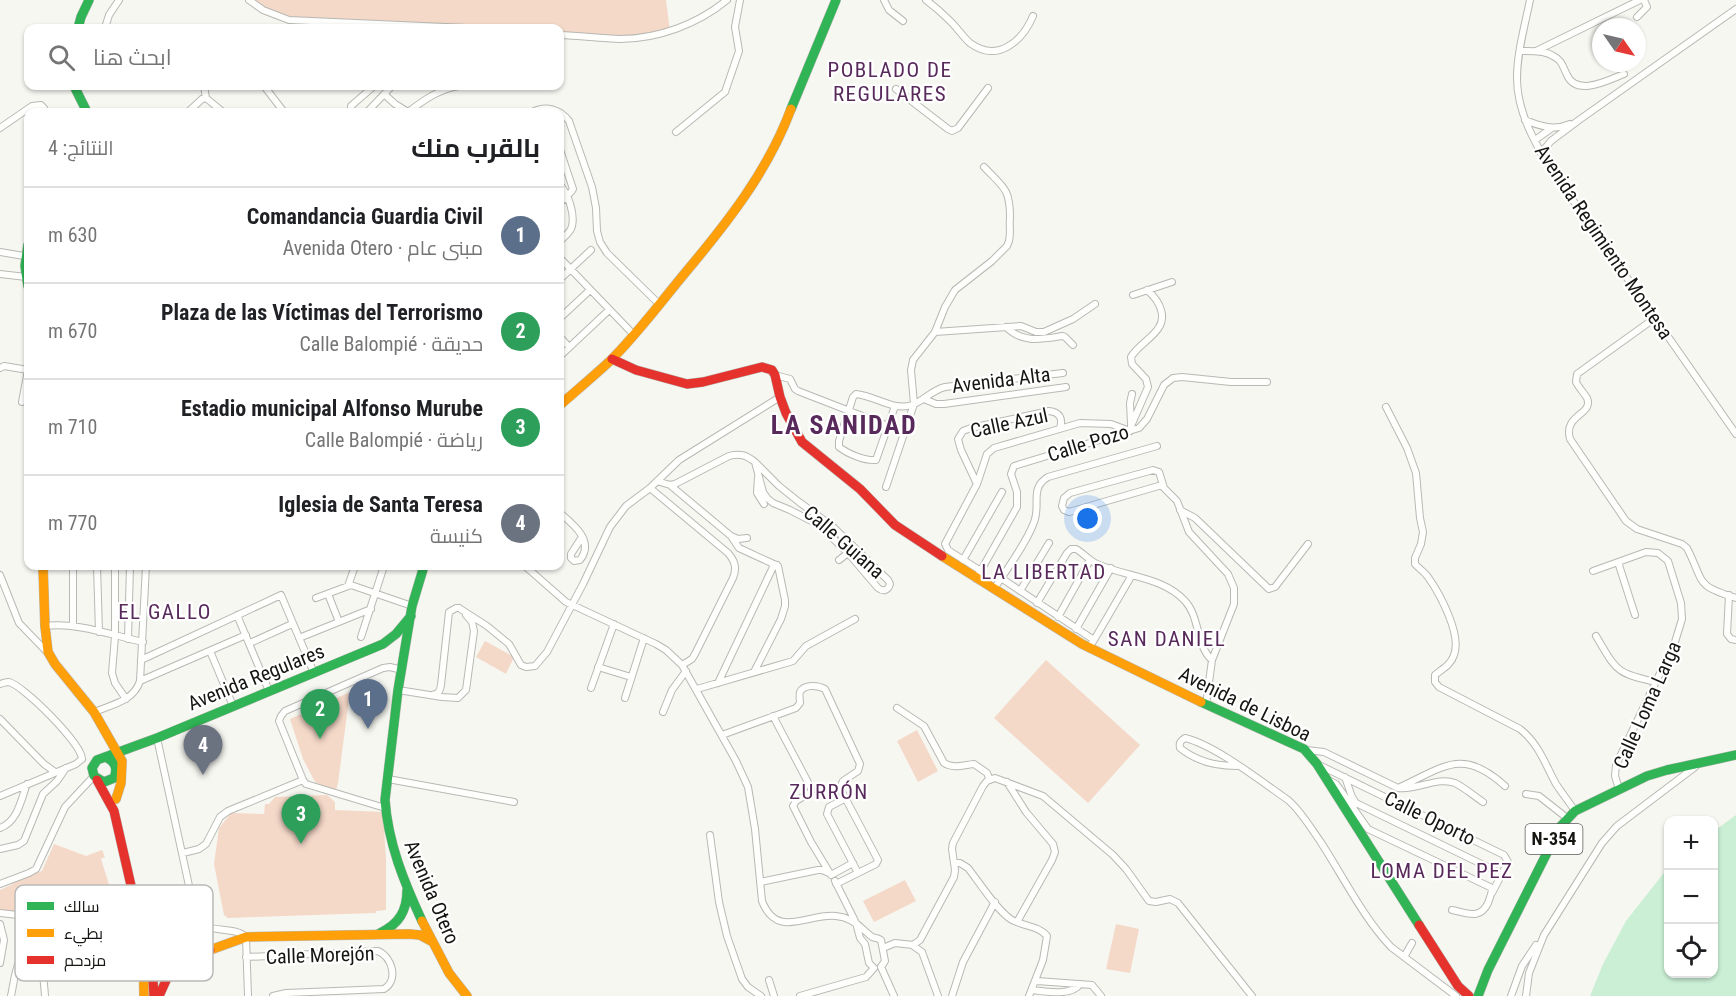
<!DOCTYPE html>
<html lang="ar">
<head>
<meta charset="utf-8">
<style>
  :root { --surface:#fff; --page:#f2f2f2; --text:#202124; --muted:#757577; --line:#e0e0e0; --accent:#646460 }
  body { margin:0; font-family:"Roboto Condensed",Cairo,sans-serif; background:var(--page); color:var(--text); direction:rtl }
  .controls { position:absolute; right:18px; bottom:18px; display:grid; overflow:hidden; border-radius:12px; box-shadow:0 2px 4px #0004 }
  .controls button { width:54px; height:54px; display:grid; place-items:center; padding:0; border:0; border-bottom:2px solid var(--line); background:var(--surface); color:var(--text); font:30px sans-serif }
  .compass { position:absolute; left:1592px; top:18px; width:54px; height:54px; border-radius:50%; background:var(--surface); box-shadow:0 2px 4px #0004; rotate:124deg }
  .you { position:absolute; left:1088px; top:519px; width:21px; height:21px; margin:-15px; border:4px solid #fff; border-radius:50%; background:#1a73e8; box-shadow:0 0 0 9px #1a73e833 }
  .badge { display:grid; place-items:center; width:39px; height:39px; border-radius:50%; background:var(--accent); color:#fff; font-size:20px; font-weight:700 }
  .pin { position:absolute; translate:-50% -50px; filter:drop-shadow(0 2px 3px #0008) }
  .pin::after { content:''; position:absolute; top:32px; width:21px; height:18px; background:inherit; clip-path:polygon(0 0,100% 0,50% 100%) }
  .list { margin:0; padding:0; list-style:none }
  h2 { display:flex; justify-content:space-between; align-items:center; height:78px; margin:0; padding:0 24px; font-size:26px }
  h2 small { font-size:20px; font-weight:400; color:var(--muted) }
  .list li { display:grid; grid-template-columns:39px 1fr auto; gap:18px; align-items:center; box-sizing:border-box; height:96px; padding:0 24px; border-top:2px solid var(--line) }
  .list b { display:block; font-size:22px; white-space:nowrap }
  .list p { margin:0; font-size:20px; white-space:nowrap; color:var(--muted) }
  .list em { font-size:20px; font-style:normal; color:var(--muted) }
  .icon { flex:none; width:33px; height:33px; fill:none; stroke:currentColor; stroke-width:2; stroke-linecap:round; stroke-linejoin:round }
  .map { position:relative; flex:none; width:1736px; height:996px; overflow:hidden; direction:ltr }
  .search { position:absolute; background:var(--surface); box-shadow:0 2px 4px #0004; left:24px; top:24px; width:540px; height:66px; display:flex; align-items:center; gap:15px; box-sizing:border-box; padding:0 21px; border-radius:12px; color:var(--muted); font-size:22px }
  .panel { position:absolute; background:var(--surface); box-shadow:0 2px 4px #0004; left:24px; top:108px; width:540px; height:462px; border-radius:12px; direction:rtl }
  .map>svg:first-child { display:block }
</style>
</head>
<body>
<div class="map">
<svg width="1736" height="996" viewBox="0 0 1736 996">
  <rect width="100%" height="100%" fill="#f7f7f2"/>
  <!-- green -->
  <path fill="#f4d8c8" d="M249,0H666L670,31L651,36L560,35V28H424L282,21L265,15L248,1Z
    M485,641L514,657L506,674L476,657Z
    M1046,660L1140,745L1088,803L994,718Z
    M350,692L338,783L335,793L315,782L303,759L290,719Z
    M917,730L938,771L918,782L897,741Z
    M327,795L335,802V810L383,812L386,859V910L376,911V913L228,918L224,915L214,864L219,828L231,813L264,814L265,804H269L275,797Z
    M54,844L86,856L102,850L105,857L101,859L117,910L39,939L30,915L0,911V890L13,884L12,882L42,871Z
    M905,880L916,901L874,922L863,901Z
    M1116,924L1139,929L1130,973L1106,969Z"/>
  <!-- water -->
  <path fill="#caefd5" d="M1736,815V996H1590L1603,964L1626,921L1663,874L1668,869V974H1714V831Z"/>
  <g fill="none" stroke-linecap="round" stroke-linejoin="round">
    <!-- street casing -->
    <g stroke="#b8b8b4" stroke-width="8">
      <path id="street" d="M249,0L263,10L289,20L467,28
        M884,0L889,10L903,21
        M926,0C934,6 941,12 948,19C956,26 962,36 970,43C997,63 1022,42 1033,16
        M1530,0C1525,25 1517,52 1517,78C1517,111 1534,142 1551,169L1736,434
        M1637,17L1647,7L1644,0
        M105,28L109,15L119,0
        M560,35C580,36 600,38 620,39C658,39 698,24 727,0
        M1520,51C1530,51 1545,50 1553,56C1562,60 1563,67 1567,75C1577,97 1608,80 1624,74
        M1536,51L1640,0
        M204,86L206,98
        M264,86L284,112
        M896,89L948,129L952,131L958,128L988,88
        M384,94L395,104L408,112
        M188,112L202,99L206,98L223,112
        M354,112L351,109V106L374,86
        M367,112L392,86
        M408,112C424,100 439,89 459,86
        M532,112C546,105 560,109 569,121L592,187L596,208L597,231L600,242L607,253L659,304
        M1525,120C1540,126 1554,131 1570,124
        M0,128L32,106L41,105L44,108L43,112
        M676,132L725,92L739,51L735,27L740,0
        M1535,140L1552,128
        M560,150L573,189L571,192L560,203
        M1541,153L1551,141L1579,120L1736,9
        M560,185C568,193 575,214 572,226C571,232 564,237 560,241
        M0,252L24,256
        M560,258L634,335
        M0,274L26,277
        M560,279L591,250
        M1133,295L1172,282
        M560,318L590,290
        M1655,318L1577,374L1576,382C1579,388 1584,393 1587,398C1594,415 1563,414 1570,439L1626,521L1637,529L1682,544L1687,548C1705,583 1694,585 1736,598
        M1006,327C1023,344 1042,339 1063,336L1065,337L1073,345
        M935,332L1021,326L1036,332H1044L1073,319L1095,304
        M560,337L569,347
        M560,356L609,310
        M0,368L4,366L28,370
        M775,375L790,379L795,389L798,391L888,426
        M924,399L936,404H944L1066,387
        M22,402L28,370
        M895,406L876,460C865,461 848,454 839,447V441L853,397L856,394C876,396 892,411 912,405C925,400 932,390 945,387L1063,373
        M1386,407L1407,448L1416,473L1420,518L1423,532L1421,544L1415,558V564C1419,569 1424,571 1428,577C1440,594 1462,635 1454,655C1451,665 1442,669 1435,675V682L1439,687L1520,729C1539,744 1545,764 1556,784C1562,793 1569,802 1575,811
        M1131,424L1130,403L1132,394
        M1131,426L1148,387L1146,379L1132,364L1131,357C1140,341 1168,332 1161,310C1159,302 1154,296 1147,290
        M758,477L757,493L764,504
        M657,481L670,485L675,484L729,456C740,453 746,455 755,462L763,492L767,498L773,503L790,510L819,525L848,553L878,588C883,592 888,591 890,584L888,580L832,526L799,502L779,486L755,462
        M977,484L961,450L958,439L963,431L971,428L1049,411C1060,412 1063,419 1060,428
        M670,485L731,536L738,539L747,538
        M1162,485L1069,512L1064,510L1062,506L1064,498L1070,493L1153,470L1159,472L1164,488L1177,501L1189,532L1228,574L1234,588V604L1212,660L1206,705
        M886,487L914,404L911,370L913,360L935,332L945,307L955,290L992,261L1007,246L1009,241C1011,233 1009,225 1010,217C1010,188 1003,187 984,167
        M650,488L728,553C735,561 737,568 733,578L695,654L692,659L682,665
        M1180,510L1195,518L1269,589L1275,587L1308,544
        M560,513C573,524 595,541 580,560L574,561L571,558V554L582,537
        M731,536L739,548L778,566L785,600V606L781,619L754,672
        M839,560L848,553
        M963,560L1002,492
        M1618,562L1635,615
        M73,566V626
        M97,566L99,632
        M115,566V636L112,673L115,683L126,699
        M525,566L566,602L656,644L666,650L682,665L736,761L748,787L755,829L762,901C777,940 808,913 836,916C847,917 857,923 865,931C866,932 871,936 872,937C875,938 878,938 881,940L885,961L881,967
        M981,571L948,550L945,544L977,484L987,454L994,448L1080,423L1111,424L1130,431
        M1593,571L1646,552L1658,553L1668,561L1681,603L1682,619L1675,642L1616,765L1615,776L1619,789
        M0,575L19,623L47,652
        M1001,578L1094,640L1089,648
        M976,579L1017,507V492L1011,474L1014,466L1139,428L1147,419L1164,385L1173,378L1182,377L1231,382H1267
        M348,586L355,566
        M994,589C1005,572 1030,538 1035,519C1040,502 1030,488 1048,477L1157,446
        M1020,591L1049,543
        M328,594L339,622
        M1729,595L1727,634L1731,639L1736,640
        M316,598L351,585L412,606
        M1037,603L1067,553L1071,549H1076C1083,553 1088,559 1095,563C1124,577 1162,576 1185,601C1200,617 1196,646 1212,660
        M459,608L487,626L509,644L521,665L526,667L535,666L547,652L583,584L610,527L626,506L650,488L679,460L780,397
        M237,615L269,691
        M1058,617L1090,560
        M45,626C77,622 111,635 143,642
        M1076,629L1111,568
        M1596,636C1617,671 1615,673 1656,682
        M361,637L384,566
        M299,638L371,609
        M128,639L130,566
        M1094,640L1132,575
        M250,643L292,624
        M210,651L233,706
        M141,660L281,595L314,673
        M598,667L631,677
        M140,681L246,635
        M718,683L773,567L777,565
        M0,684C4,683 5,682 9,682C24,686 82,744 82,759
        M591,688L614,624
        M697,689L793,661L806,646L855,619
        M398,690L442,697L458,698L466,690L474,631L472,622L466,615
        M432,695C438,694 440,692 441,685L449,612L456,608H459
        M625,698L644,638
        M897,708L924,726L944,763C953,769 964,765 974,764L987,773L990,780
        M94,712C111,705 134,701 140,681L146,566
        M663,712L672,690L686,671
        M773,716L811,788V792L796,801L793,806L811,842L831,875L853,863
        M0,719L44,764L55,772
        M722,735L796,708L800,703C800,701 799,694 800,692C804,684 818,685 825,689L860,764L858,771L843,781L840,788L878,860L876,864L836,884
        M157,738L196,918C206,935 233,925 246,937L248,996
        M1306,750L1324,752L1398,788C1417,791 1437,776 1455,783C1465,788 1474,796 1483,802
        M1317,764L1504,855L1508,862L1492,893
        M1237,766C1216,766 1197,762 1180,748C1179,743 1180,741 1185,738C1215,745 1262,782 1288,800C1301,811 1310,827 1320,841C1343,876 1362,916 1391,947L1456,996
        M1345,777L1352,797L1356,803L1502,874
        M388,779L514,802
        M1328,780L1336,784L1339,788L1368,829L1492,888C1492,894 1490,897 1488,903C1480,920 1468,913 1452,910
        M1007,782L1026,812L1053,844L1055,852L1052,860L1017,922
        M1398,788C1444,767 1462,747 1505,786
        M1526,794L1539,796L1567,818
        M0,796L76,764L82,759
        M846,798L829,807L827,814L858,873
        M385,808L306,784L303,780L279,721L281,716L285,711L383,668L390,667L402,670
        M0,828C18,822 21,799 27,784
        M710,835L719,902L727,936L742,979L748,987L761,996
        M0,849L18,845L24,841L43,794L57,781L66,768
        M183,853L199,849L206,844L220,817L228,811L303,780
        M955,863H960L968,868C979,882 998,912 1012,920C1023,926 1039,926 1047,936L1043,960L1029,996
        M835,881L856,923L860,938L865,944L869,963L874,968
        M760,882L818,870H822L829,873
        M0,884L29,873L36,869L65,807L94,776
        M0,913L26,916L29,917C33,934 21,952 17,968C14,977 13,987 11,996
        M0,924L4,940L0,963
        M912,945L922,952L938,996
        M883,948L895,943L913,945L920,940L954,877L955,870L952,849L953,843L983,786L987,781L995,778L1043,796L1113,855L1126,869L1149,901L1156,902L1170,899L1178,903L1252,996
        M246,957L378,951C392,957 399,980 384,989L286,993L273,996
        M1404,957L1412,943
        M881,967L894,996
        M769,980L774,996
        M1037,981L1092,985L1101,996
        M1032,990C1047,992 1072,996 1080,984
        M45,996C44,978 37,944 56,936L141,929
        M800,996L866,977L874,968
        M952,996L963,962L995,902
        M1511,996L1522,966L1536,945
        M1526,996L1529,973L1544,935L1602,843L1617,826L1695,767"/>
    </g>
    <!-- fast casing -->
    <g stroke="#b8b8b4" stroke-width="10">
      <path id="fast" d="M78,28L81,17L89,0
        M74,86L87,112
        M791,109L836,0
        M28,245L25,266L28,286
        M1201,702L1304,749L1317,764L1419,925
        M105,757C115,761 118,768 114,778L104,782L94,776L92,768L97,760L157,738L383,644L396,634L411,616
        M422,921C404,882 388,843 385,800L398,690L412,606L424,566
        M380,933C399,924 407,911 407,890
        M1478,996L1488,970L1560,827L1575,811L1647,776L1667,770L1736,755"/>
    </g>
    <!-- slow casing -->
    <g stroke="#b8b8b4" stroke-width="10">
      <path id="slow" d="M560,405C577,390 595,375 611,360C638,333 661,302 685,273C727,223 768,171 791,109
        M942,556L1082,644L1201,702
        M43,566L45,626L48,652L55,664L94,712L122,761L121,783L116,799
        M422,921L449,973L467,996
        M143,943L144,996
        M210,950L246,937L409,934L420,935L433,942"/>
    </g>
    <!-- jam casing -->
    <g stroke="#b8b8b4" stroke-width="10">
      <path id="jam" d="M612,359L636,370L687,384L703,382L762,367L772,370L775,375L780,397L786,413L802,442L860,489L895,525L942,556
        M97,780L114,811L145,947C168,968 184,959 210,950
        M1419,925L1458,986L1469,996
        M151,949L154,996
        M159,996L168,976L184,960"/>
    </g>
    <!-- street -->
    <use href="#street" stroke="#fefefd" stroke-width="6"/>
    <!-- fast -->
    <use href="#fast" stroke="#30b455" stroke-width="9"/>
    <!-- slow -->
    <use href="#slow" stroke="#ff9f0a" stroke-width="9"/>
    <!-- jam -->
    <use href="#jam" stroke="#e5322d" stroke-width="9"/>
  </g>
  <g text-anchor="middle" stroke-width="4.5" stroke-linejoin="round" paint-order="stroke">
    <!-- shield labels -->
    <rect fill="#fff" stroke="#5b5b59" stroke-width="1.5" x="1525.5" y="824" width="57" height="30" rx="4.5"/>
    <g font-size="18" font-weight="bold" fill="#151512">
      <text x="1554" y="845">N-354</text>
    </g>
    <!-- street labels -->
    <g font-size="20" fill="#151512" stroke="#fff">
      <text transform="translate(1604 242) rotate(56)" y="7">Avenida Regimiento Montesa</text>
      <text transform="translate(1001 380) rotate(-7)" y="7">Avenida Alta</text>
      <text transform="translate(1009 423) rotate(-12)" y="7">Calle Azul</text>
      <text transform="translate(1088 443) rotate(-17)" y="7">Calle Pozo</text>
      <text transform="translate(844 542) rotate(41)" y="7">Calle Guiana</text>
      <text transform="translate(256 677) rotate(-22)" y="7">Avenida Regulares</text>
      <text transform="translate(1245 704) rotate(26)" y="7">Avenida de Lisboa</text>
      <text transform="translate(1647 705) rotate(-66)" y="7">Calle Loma Larga</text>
      <text transform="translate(1430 818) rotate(26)" y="7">Calle Oporto</text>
      <text transform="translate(432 892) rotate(67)" y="7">Avenida Otero</text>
      <text transform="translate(320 955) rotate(-2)" y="7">Calle Morejón</text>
    </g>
    <!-- neighbourhood labels -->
    <g font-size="21" letter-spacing="1.5" fill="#58295b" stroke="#fff">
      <text x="890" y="77">POBLADO DE<tspan x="890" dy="24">REGULARES</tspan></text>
      <text x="1044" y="579">LA LIBERTAD</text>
      <text x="165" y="619">EL GALLO</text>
      <text x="1167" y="646">SAN DANIEL</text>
      <text x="829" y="799">ZURRÓN</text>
      <text x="1442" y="878">LOMA DEL PEZ</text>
    </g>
    <!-- district labels -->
    <g font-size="26" font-weight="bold" letter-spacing="1.5" fill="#58295b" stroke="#fff">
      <text x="844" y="434">LA SANIDAD</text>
    </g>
  </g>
  <!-- legend -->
  <rect x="15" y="885" width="198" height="96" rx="9" fill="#fff" stroke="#b9b9b8" stroke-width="1.5"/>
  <rect x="27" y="902" width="27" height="8" fill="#30b455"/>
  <rect x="27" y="929" width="27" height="8" fill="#ff9f0a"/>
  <rect x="27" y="956" width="27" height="8" fill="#e5322d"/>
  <g font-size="16" fill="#151512">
    <text x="64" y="912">سالك</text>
    <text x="64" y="939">بطيء</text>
    <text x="64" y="966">مزدحم</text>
  </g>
</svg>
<div class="controls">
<button>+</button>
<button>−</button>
<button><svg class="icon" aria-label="locate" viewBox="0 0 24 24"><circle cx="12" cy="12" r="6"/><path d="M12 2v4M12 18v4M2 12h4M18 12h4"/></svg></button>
</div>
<svg class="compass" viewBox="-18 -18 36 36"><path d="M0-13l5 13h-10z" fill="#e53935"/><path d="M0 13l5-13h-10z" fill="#757577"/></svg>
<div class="you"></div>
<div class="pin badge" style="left:368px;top:729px;background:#5c6f8a">1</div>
<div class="pin badge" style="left:320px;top:739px;background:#2e9e5b">2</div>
<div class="pin badge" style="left:301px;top:844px;background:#2e9e5b">3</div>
<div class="pin badge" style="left:203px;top:775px;background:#6b7280">4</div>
<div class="search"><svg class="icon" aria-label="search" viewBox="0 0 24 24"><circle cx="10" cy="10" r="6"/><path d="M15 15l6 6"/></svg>ابحث هنا</div>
<section class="panel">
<h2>بالقرب منك<small>النتائج: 4</small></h2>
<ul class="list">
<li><span class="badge" style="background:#5c6f8a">1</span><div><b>Comandancia Guardia Civil</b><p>مبنى عام · Avenida Otero</p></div><em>630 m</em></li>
<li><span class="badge" style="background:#2e9e5b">2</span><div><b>Plaza de las Víctimas del Terrorismo</b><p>حديقة · Calle Balompié</p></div><em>670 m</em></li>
<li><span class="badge" style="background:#2e9e5b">3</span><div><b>Estadio municipal Alfonso Murube</b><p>رياضة · Calle Balompié</p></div><em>710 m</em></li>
<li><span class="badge" style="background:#6b7280">4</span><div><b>Iglesia de Santa Teresa</b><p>كنيسة</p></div><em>770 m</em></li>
</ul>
</section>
</div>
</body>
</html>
